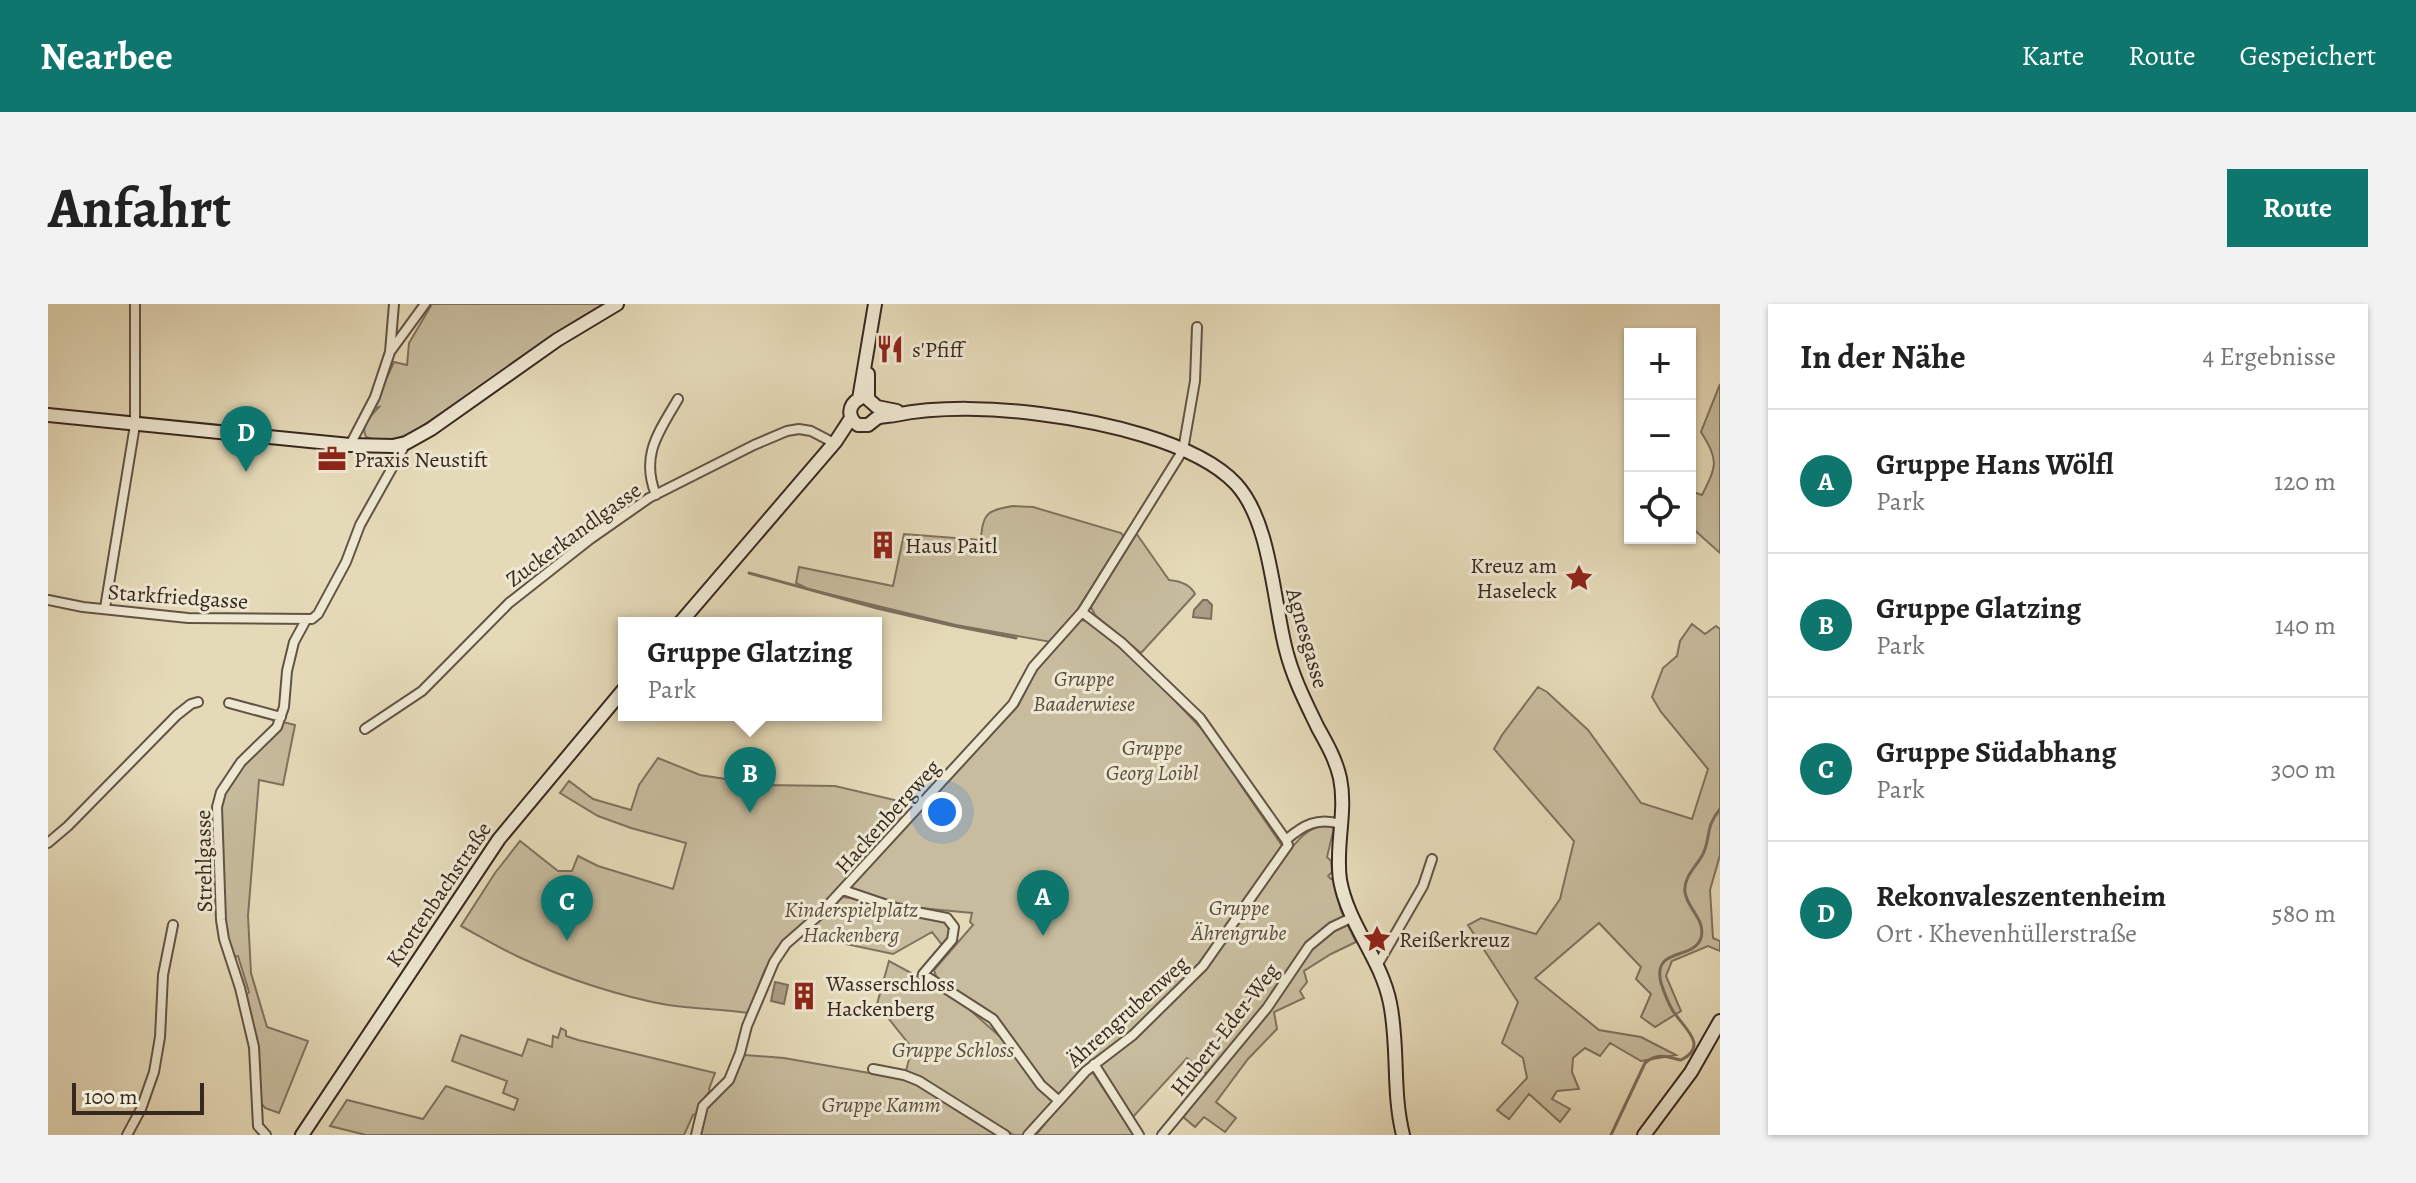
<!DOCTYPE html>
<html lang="de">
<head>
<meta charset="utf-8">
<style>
  :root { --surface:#fff; --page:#f2f2f2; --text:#222; --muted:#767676; --line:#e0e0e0; --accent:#0f766e }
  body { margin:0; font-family:Alegreya,serif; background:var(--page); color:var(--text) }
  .controls { position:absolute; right:24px; top:24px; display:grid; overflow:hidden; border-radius:0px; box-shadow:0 2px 6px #0004 }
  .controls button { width:72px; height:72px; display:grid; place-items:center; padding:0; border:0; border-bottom:2px solid var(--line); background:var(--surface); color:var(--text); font:40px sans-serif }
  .scale { position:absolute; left:24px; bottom:20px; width:132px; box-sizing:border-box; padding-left:8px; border:4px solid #37281f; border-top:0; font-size:22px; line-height:28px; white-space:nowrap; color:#37281f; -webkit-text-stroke:6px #eee7d1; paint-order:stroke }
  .you { position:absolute; left:894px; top:508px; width:28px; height:28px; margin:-20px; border:6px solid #fff; border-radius:50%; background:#1a73e8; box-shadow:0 0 0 12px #1a73e833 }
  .badge { display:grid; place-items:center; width:52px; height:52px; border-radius:50%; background:var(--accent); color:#fff; font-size:26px; font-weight:700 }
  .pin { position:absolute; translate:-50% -66px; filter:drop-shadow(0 2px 4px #0008) }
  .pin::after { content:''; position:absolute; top:42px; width:28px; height:24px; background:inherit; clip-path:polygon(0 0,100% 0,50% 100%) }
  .popup { position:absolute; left:570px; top:313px; width:264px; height:104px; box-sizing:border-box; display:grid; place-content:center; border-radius:0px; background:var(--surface); filter:drop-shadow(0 2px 6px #0005); font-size:26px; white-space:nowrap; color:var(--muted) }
  .popup b { font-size:30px; color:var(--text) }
  .popup::after { content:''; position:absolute; left:50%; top:100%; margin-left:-16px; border:16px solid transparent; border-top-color:var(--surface) }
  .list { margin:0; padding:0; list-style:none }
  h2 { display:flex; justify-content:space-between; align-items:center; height:104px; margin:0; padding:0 32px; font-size:34px }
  h2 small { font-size:26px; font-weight:400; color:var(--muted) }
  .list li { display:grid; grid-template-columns:52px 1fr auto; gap:24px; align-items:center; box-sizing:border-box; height:144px; padding:0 32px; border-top:2px solid var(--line) }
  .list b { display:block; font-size:30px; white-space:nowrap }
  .list p { margin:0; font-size:26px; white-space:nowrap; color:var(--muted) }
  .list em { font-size:26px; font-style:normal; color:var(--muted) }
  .icon { flex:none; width:44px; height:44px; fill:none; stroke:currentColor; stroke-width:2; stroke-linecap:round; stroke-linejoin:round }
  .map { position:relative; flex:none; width:1672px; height:831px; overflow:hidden; border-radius:0px }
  header { display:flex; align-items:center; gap:48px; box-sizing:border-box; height:112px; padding:0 40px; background:var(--accent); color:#fff }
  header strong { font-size:38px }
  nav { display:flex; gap:44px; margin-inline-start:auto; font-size:28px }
  .intro { display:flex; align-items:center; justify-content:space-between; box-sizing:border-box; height:192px; padding:0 48px }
  h1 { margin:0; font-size:56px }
  .button { padding:20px 36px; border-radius:0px; background:var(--accent); color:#fff; font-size:28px; font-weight:700 }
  main { display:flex; gap:48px; padding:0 48px }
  aside { flex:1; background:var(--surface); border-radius:0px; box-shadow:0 2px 6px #0004 }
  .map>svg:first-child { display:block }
  .green { fill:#c7bc9e; stroke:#7f725e; stroke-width:2 }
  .water { fill:#aa9d84; stroke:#7c6e5c; stroke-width:2 }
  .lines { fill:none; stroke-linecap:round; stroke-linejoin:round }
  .stream { stroke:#7c6e5c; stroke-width:3 }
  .street-casing { stroke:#625445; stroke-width:12 }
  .secondary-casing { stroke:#37281f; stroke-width:16 }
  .street { stroke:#eee7d1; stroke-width:8 }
  .secondary { stroke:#eee7d1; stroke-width:12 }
  .labels { text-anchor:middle; stroke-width:6; stroke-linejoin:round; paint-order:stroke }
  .poi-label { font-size:22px; fill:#37281f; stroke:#eee7d1; text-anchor:start }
  .street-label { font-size:22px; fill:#37281f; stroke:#eee7d1 }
  .park-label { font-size:22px; font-style:italic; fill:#5b4d3f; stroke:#eee7d1 }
</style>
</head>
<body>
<header>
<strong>Nearbee</strong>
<nav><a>Karte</a><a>Route</a><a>Gespeichert</a></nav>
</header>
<div class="intro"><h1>Anfahrt</h1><a class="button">Route</a></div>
<main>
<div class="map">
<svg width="1672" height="831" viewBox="0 0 1672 831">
  <rect width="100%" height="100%" fill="#e5dab8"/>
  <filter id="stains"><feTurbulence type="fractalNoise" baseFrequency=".0025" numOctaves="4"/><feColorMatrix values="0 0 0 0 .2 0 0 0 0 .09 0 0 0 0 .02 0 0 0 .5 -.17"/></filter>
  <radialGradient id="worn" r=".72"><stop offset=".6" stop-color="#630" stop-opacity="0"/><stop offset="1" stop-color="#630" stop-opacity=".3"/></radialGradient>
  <!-- green -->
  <path class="green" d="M384 0H559L484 47 364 129C350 135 332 139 318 133 312 121 323 112 331 103L325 104 346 58 359 61 361 39Z
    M1672 80V249L1642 222V187L1654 191C1669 161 1671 157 1653 128Z
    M965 202 985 203 1073 229 1076 233 1023 316 1003 338 908 321 760 285 748 279 751 263 845 282 856 230 933 236C934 209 940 206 965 202Z
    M1088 229 1121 276C1132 277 1142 280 1147 290L1093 349 1047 311 1042 301Z
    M1032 316 1040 317 1092 360 1171 443 1191 474 1190 477 1235 543 1241 547C1253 532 1265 518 1286 524L1279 553 1283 557 1284 568 1280 572 1283 575 1285 574 1293 607 1308 638 1283 650 1256 667 1259 678 1252 687 1256 694 1226 708 1229 725 1200 755 1168 798 1188 814 1177 828 1156 813 1147 823 1134 812 1161 772 1139 754 1085 813 1051 763 1110 712 1137 685 1029 770 976 831H966L858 767 864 744 829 700 841 657 906 692 965 744 976 758 981 757 957 724 943 709 889 675 886 666 925 621 922 618 924 609 872 604 847 599 805 585 803 581 970 402 989 365Z
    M1644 320 1657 330 1668 322 1672 325V551L1662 586 1665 634 1672 637V647L1660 642 1624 657 1618 672 1633 707 1607 723 1593 713 1603 690 1588 675 1593 663 1551 619 1487 674 1551 726 1593 733 1628 751 1593 757 1562 739 1552 752 1537 744 1525 754 1524 768 1531 785 1509 787 1504 795 1522 805 1512 818 1481 790 1461 815 1449 806 1479 774 1475 754 1454 739 1470 698 1420 621 1433 614 1488 630 1512 595 1526 537 1446 445 1454 431 1490 383 1499 388 1540 426 1593 499 1644 515 1660 465 1613 408 1604 393 1615 364 1629 352 1632 337Z
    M235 418 247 421 235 481 211 476 200 612 203 669 219 723 260 737 231 809 217 804 212 797 210 746 197 693 201 688 190 652 183 653 177 628 171 504C181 468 209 444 235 418Z
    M610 454 652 471 716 481 787 482 868 501 805 567 768 611 729 644 716 668 700 709C674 705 647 705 620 701 574 693 516 674 473 654 453 645 433 633 413 622L447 569 472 537 510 567H524L530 552 550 562 625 585 638 539 583 524 550 512 512 489 521 477 545 495 583 506 591 481Z
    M795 593C819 595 842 607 865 611 874 613 889 613 897 619 905 626 900 635 895 642L884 628 845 650 770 634 750 633Z
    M513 724 518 727V732L530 736 667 769 661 785 662 787 657 793 650 810 645 811 636 831H318L282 822 299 796 375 815 398 782 466 806 470 795 455 789 459 777 404 757 413 731 474 752 480 735 504 743 505 732 510 734Z
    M696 751 736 754 861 776 882 787 952 831H653L657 806Z
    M1043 766 1086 831H988L1022 788Z"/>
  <!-- water -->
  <path class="water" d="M1155 296H1159L1164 301 1163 315 1145 313 1146 306Z
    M727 678 740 681 736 700 723 697Z"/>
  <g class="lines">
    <!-- stream -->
    <path class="stream" d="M701 269 829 304 907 322 968 334
      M1563 831 1597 759C1610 748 1619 753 1633 756 1662 742 1635 723 1625 707 1620 699 1616 688 1613 679 1604 642 1645 657 1653 634 1658 615 1639 605 1637 588 1635 573 1649 562 1655 550 1663 533 1657 523 1672 505"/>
    <defs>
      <path id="street" d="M342 48 377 0
        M302 141 327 93 342 48 346 0
        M608 191C592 151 611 128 630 95
        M0 296 35 303 140 314 264 315 270 310 298 258 312 221 358 139
        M57 304 87 121V0
        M1034 308 1074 339 1152 414 1238 536
        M181 399 233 413
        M317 425 374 387 461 299 541 236 601 194 706 141 739 127 751 125 763 127 786 139
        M0 539 20 522 129 411 143 400 150 398
        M795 586 848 604 899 614 906 623 904 636 875 670 945 715 993 781 1010 796
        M1330 660 1375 582 1384 555
        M1046 760 1091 831
        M825 765 856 771 871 777 957 831
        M79 831 93 805 106 768 112 733 115 671 125 621
        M218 831 210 822 206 743 192 684 176 635 173 616 169 503 173 488 193 458 229 423 236 403 239 367 246 338 258 316
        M648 831 655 802 681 776 692 749 699 722 726 658 738 640 771 611 965 400 985 363 1034 308 1135 146 1147 77 1149 23
        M980 831 1038 767 1085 731 1155 662 1240 541 1238 536C1255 521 1270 513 1292 520
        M1114 831 1219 704 1261 642 1284 623 1303 614"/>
      <path id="secondary" d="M827 0 811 95C800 101 799 114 810 121H820C823 119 826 116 829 114 834 112 842 112 847 111 891 102 948 104 992 110 1049 117 1148 137 1188 180 1223 218 1225 297 1238 346 1245 374 1258 399 1270 424 1279 440 1288 456 1292 474 1299 508 1287 542 1292 576 1300 621 1333 654 1342 699 1351 743 1344 787 1355 831
        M820 70V95L829 103 849 107
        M0 111 302 141 345 142 358 139 383 125 509 36 569 0
        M632 319 788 137 803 114
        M254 831 451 535 576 385
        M1596 831 1643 768 1672 717"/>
    </defs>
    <!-- street casing -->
    <use href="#street" class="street-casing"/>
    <!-- secondary casing -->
    <use href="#secondary" class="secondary-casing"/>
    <!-- street -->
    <use href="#street" class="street"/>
    <!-- secondary -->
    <use href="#secondary" class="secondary"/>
  </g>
  <!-- icons -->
  <defs>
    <symbol id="restaurant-bare" viewBox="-9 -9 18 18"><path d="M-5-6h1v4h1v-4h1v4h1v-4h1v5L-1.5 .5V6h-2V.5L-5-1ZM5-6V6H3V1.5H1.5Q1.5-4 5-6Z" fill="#8f2418" stroke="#eee7d1" stroke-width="2.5" paint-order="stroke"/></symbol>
    <symbol id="office-bare" viewBox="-9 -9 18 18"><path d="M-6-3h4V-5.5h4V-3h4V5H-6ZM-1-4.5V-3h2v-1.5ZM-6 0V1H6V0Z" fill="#8f2418" stroke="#eee7d1" stroke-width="2.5" paint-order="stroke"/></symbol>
    <symbol id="building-bare" viewBox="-9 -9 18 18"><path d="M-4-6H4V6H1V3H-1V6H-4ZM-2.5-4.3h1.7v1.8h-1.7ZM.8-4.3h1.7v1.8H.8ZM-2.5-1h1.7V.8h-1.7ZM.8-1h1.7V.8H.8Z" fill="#8f2418" stroke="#eee7d1" stroke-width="2.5" paint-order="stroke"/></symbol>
    <symbol id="sight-bare" viewBox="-9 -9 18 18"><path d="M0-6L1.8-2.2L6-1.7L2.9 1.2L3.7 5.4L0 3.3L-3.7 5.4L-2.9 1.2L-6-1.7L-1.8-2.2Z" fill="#8f2418" stroke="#eee7d1" stroke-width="2.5" paint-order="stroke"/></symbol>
  </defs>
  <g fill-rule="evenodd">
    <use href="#restaurant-bare" x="822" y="25" width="40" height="40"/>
    <use href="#office-bare" x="264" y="135" width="40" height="40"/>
    <use href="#building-bare" x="815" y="221" width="40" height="40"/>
    <use href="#sight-bare" x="1511" y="254" width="40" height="40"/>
    <use href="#sight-bare" x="1309" y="615" width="40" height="40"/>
    <use href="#building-bare" x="736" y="672" width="40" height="40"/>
  </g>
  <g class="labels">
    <!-- poi labels -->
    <g class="poi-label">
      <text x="864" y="53">s'Pfiff</text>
      <text x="306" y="163">Praxis Neustift</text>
      <text x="857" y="249">Haus Paitl</text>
      <text x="1509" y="269" text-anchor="end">Kreuz am<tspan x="1509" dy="25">Haseleck</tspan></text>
      <text x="1351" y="643">Reißerkreuz</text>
      <text x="778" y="687">Wasserschloss<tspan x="778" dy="25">Hackenberg</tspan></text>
    </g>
    <!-- street labels -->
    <g class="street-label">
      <text transform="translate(525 230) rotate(-36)" y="8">Zuckerkandlgasse</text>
      <text transform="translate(130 292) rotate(4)" y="8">Starkfriedgasse</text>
      <text transform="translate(1260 334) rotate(74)" y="8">Agnesgasse</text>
      <text transform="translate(839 512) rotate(-48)" y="8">Hackenbergweg</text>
      <text transform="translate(155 557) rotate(-91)" y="8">Strehlgasse</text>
      <text transform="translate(390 590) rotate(-56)" y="8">Krottenbachstraße</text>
      <text transform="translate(1079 707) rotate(-42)" y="8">Ährengrubenweg</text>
      <text transform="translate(1176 725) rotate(-52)" y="8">Hubert-Eder-Weg</text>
    </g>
    <!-- park labels -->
    <g class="park-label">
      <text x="1036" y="382">Gruppe<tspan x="1036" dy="25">Baaderwiese</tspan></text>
      <text x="1104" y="451">Gruppe<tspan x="1104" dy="25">Georg Loibl</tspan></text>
      <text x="1191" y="611">Gruppe<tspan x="1191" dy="25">Ährengrube</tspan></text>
      <text x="803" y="613">Kinderspielplatz<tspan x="803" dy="25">Hackenberg</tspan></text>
      <text x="905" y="753">Gruppe Schloss</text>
      <text x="833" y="808">Gruppe Kamm</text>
    </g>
  </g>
  <rect width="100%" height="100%" filter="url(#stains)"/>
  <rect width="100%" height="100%" fill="url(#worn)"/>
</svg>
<div class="controls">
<button>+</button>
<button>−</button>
<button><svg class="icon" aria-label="locate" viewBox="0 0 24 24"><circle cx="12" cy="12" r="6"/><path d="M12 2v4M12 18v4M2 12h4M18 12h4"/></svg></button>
</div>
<div class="scale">100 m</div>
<div class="you"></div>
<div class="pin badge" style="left:995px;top:632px">A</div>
<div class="pin badge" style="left:702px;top:509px">B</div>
<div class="popup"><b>Gruppe Glatzing</b>Park</div>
<div class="pin badge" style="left:519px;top:637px">C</div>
<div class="pin badge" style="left:198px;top:168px">D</div>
</div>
<aside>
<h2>In der Nähe<small>4 Ergebnisse</small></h2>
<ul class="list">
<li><span class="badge">A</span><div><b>Gruppe Hans Wölfl</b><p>Park</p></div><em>120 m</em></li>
<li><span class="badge">B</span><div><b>Gruppe Glatzing</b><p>Park</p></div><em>140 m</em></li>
<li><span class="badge">C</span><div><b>Gruppe Südabhang</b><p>Park</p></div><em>300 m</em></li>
<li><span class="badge">D</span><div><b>Rekonvaleszentenheim</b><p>Ort · Khevenhüllerstraße</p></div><em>580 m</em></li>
</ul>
</aside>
</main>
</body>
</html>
